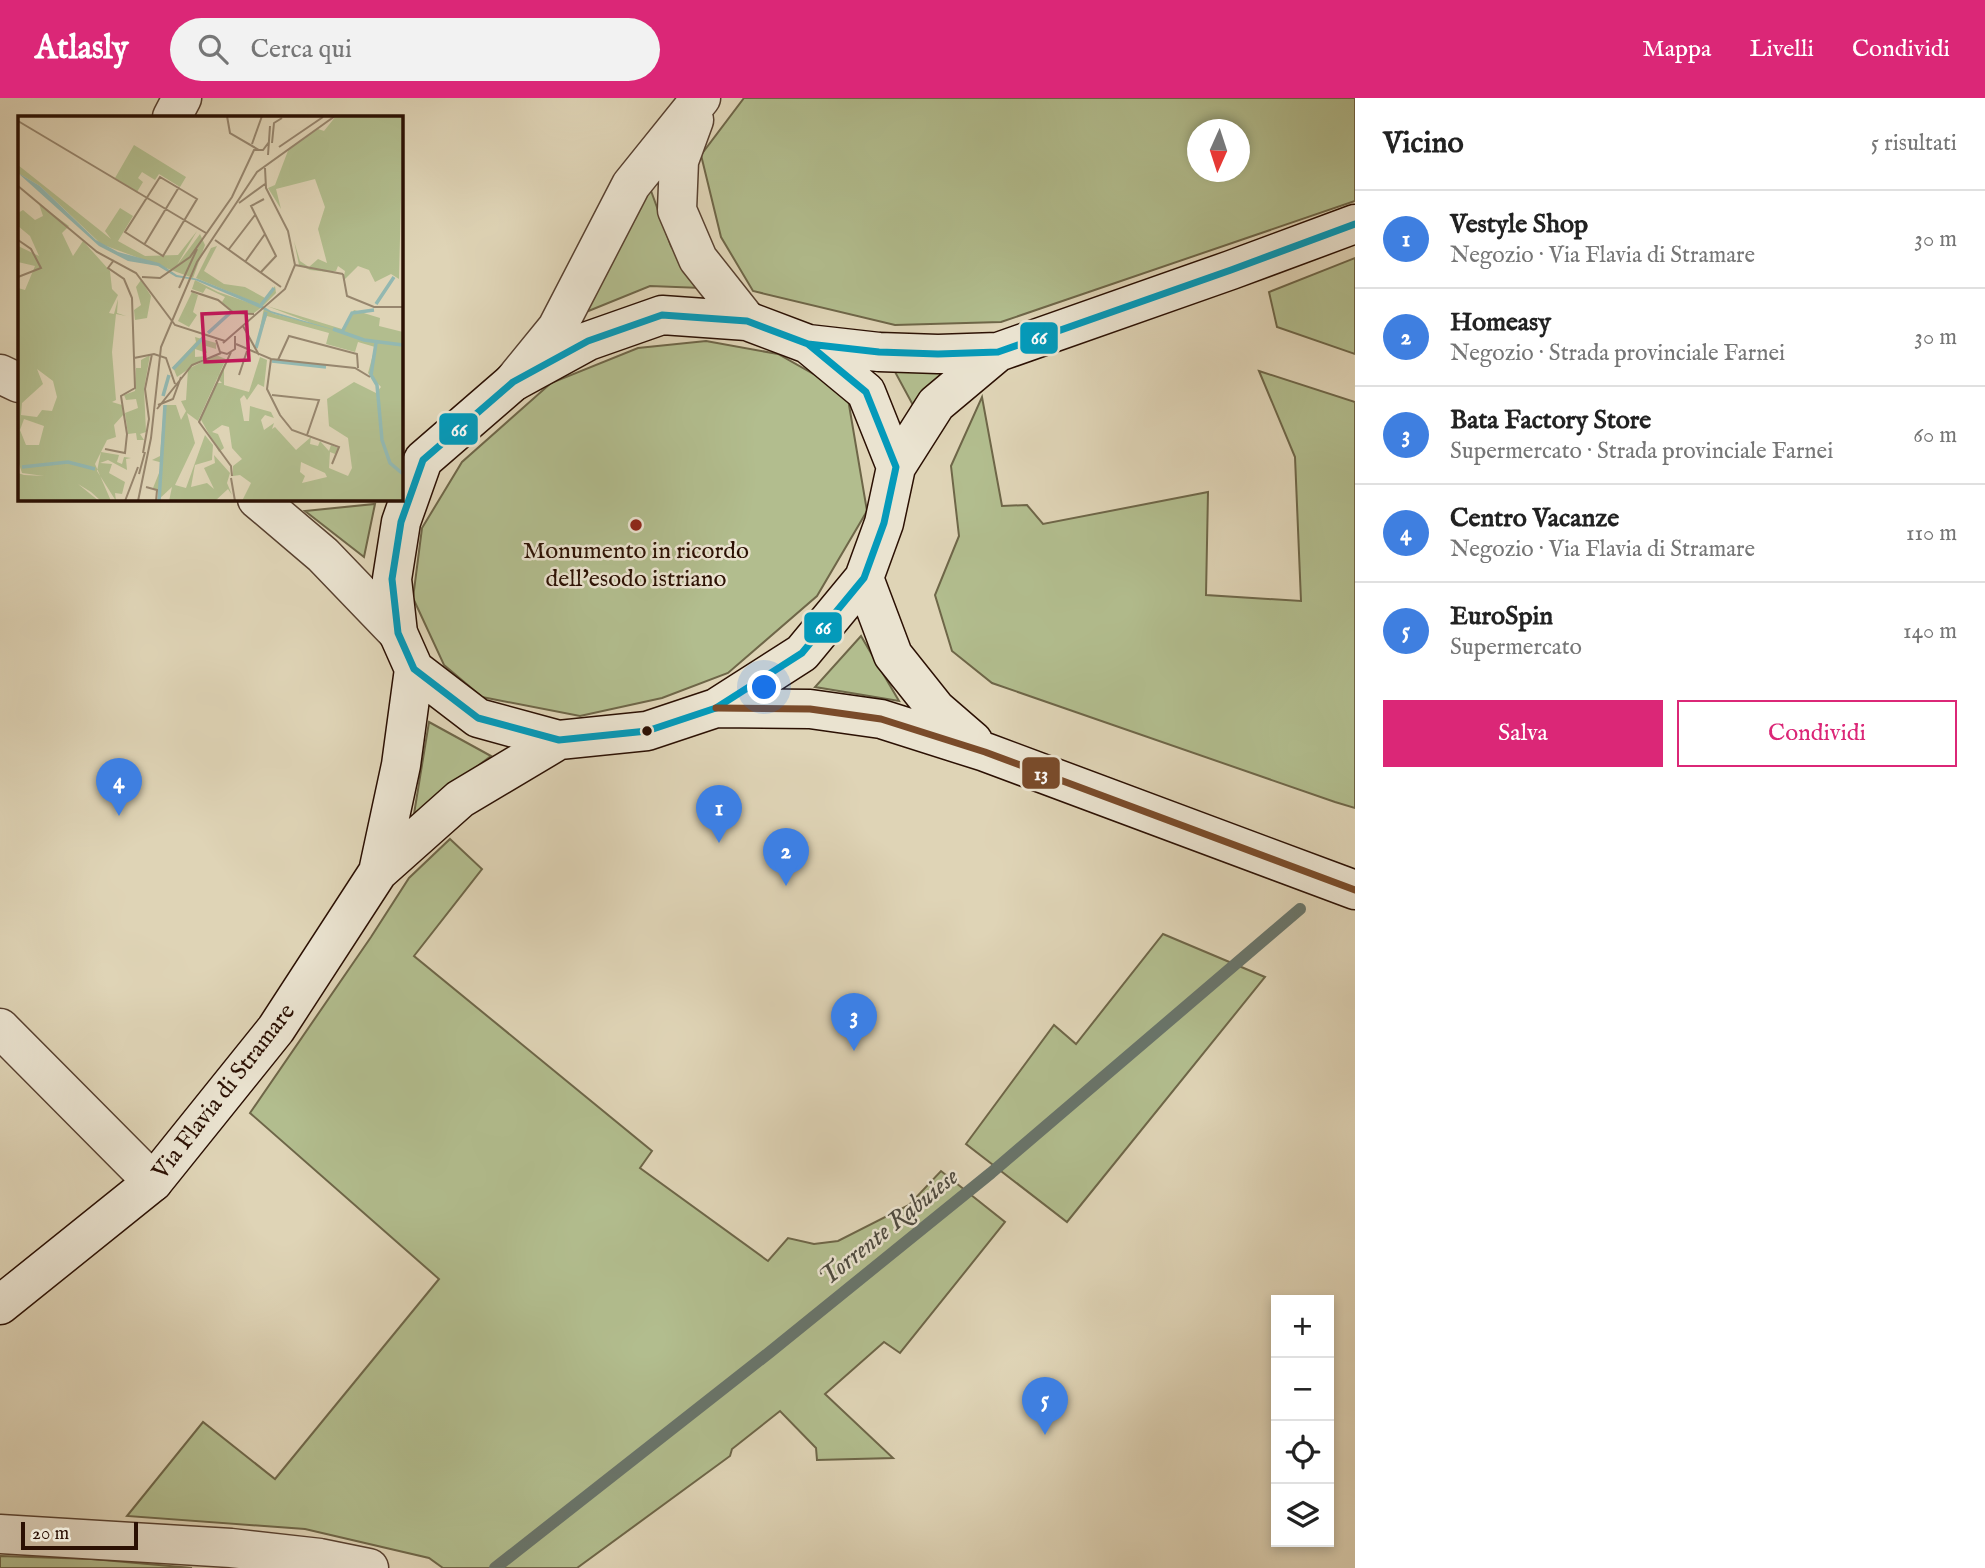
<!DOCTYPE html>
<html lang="it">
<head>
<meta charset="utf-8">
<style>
  :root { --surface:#fff; --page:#f2f2f2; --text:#222; --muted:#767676; --line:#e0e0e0; --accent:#db2777 }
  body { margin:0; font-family:"IM FELL English",serif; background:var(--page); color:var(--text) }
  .controls { position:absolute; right:21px; bottom:21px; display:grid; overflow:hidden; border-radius:0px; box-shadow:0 4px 10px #0003 }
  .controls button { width:63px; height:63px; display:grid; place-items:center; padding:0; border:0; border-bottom:2px solid var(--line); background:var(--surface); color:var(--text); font:35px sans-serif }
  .compass { position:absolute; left:1187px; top:21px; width:63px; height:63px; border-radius:50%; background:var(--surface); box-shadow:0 4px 10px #0003; rotate:183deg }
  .scale { position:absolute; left:21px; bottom:18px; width:117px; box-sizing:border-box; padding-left:7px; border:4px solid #2b1003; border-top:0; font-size:19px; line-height:24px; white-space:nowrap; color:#2b1003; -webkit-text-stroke:5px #eae3d0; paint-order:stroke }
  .you { position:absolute; left:765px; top:590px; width:24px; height:24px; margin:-18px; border:5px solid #fff; border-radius:50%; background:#1a73e8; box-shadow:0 0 0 10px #1a73e833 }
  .badge { display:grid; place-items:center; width:46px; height:46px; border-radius:50%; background:var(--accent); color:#fff; font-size:23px; font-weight:700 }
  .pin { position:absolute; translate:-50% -58px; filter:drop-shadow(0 2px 4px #0008) }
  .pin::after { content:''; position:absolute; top:37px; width:24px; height:21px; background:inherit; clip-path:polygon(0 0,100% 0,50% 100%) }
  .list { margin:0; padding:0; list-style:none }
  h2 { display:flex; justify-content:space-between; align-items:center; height:91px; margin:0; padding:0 28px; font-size:30px }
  h2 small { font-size:23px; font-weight:400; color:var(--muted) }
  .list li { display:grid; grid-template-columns:46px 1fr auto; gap:21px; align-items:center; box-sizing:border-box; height:98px; padding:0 28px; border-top:2px solid var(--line) }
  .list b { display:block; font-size:26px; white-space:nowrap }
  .list p { margin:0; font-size:23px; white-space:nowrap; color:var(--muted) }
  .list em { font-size:23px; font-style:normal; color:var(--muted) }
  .actions { display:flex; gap:14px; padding:21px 28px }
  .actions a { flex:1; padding:16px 0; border:2px solid var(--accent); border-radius:0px; text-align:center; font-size:24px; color:var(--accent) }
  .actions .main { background:var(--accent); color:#fff }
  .icon { flex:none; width:38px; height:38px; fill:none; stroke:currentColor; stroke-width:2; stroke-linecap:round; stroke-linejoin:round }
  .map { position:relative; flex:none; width:1355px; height:1470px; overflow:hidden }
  header { display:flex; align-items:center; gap:42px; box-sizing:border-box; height:98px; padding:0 35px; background:var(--accent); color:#fff }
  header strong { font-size:33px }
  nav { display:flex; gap:38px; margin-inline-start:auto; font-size:24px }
  .search { width:490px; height:63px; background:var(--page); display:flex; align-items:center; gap:18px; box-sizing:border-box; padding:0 24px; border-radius:38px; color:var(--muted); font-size:26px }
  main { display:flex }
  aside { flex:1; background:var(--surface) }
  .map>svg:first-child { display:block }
  .green { fill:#b2bd8e; stroke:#6e6648; stroke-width:2; fill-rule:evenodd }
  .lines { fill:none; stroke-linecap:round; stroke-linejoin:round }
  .stream { stroke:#69756b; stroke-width:12 }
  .street-casing { stroke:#584130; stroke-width:41 }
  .secondary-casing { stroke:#2b1003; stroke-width:41 }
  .street { stroke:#eae3d0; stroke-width:38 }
  .secondary { stroke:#eae3d0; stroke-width:38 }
  .bus-1-casing { stroke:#eae3d0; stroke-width:12 }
  .bus-2-casing { stroke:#eae3d0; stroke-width:12 }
  .bus-1 { stroke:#049aba; stroke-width:7 }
  .bus-2 { stroke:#7a4b2a; stroke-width:7 }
  .poi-dot { fill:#8f2418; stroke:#eae3d0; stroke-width:2.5 }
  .bus-dot { fill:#2b1003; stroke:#eae3d0; stroke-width:2.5 }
  .labels { text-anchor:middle; stroke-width:5; stroke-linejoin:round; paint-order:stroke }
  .poi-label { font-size:24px; fill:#2b1003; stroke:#eae3d0 }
  .street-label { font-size:24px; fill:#2b1003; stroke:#eae3d0 }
  .water-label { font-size:26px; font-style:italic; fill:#4f4b40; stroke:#eae3d0 }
  .inset-river { fill:none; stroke:#93b8b1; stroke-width:3.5 }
  .inset-road { fill:none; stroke:#97866e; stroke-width:2 }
  .view { fill:#c2185b; fill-opacity:0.15; stroke:#c2185b; stroke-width:3.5 }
  .inset-edge { fill:none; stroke:#2b1003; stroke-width:3.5 }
  .line-badge { stroke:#eae3d0; stroke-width:2.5 }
  .badge-label { font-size:19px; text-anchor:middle; font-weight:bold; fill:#fff }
</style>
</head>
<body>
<header>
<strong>Atlasly</strong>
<div class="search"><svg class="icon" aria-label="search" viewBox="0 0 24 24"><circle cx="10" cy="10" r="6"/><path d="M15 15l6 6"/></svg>Cerca qui</div>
<nav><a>Mappa</a><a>Livelli</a><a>Condividi</a></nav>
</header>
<main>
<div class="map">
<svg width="1355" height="1470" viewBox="0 0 1355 1470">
  <rect width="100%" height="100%" fill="#dfd4b6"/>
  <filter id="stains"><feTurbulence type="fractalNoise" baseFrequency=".00286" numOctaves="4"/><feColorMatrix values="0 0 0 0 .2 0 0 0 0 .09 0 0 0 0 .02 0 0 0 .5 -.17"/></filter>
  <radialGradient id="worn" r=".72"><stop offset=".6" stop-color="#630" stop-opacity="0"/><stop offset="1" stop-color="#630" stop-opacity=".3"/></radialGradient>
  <!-- green -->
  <path class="green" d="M744 0H1355V103L1001 224 895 227 753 193 721 139 701 57ZM1198 32H1240V74H1198Z
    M650 90 671 148 701 190 650 188 586 214Z
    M1355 160V256L1277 229 1269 194Z
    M706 243 778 256 847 295 867 413 817 498 728 575 662 600 580 618 482 599 444 567 413 500 422 430 462 364 551 285 638 250Z
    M958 270 914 309 894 272Z
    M1259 273 1355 304V710L1335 704 992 585 952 553 935 497 959 438 951 368 982 299 1002 408 1027 407 1043 426 1208 394 1206 497 1301 503 1295 359Z
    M375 406 364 459 305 413Z
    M861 538 899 603 815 589Z
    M429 624 491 658 414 716Z
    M450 741 482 771 414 858 652 1053 640 1070 768 1163 788 1140 814 1146 838 1143 909 1107 941 1073 1005 1124 900 1255 884 1244 825 1296 893 1360 817 1362 816 1350 780 1313 732 1351 730 1358 577 1470H443L429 1460 305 1431 127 1418 203 1324 275 1381 439 1181 250 1015 371 839 409 780Z
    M1163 836 1265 879 1067 1124 966 1046 1054 927 1076 946Z
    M0 1458 92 1461 192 1470H0Z"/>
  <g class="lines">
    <!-- stream -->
    <path class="stream" d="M495 1470 770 1254 991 1075 1300 811"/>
    <defs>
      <path id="street" d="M172 19 182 0
        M694 22 679 63 677 112 698 161 747 223
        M0 276 19 285
        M513 284 557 230 631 87 701 0
        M257 401 323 457 398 535
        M0 930 153 1084
        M0 1436 231 1450 320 1460 369 1470"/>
      <path id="secondary" d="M808 246 866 294 896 369 884 425 864 480 802 555 716 610 647 633 559 642 478 620 414 571 398 535 392 481 401 424 423 362 513 284 588 243 662 217 747 223 808 246 879 254 938 256 998 254 1231 172 1355 126
        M896 369 936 306 998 254
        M864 480 893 557 936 611 973 643
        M716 610 810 611 881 621 985 654 1355 792
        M378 774 401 667 414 571
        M0 1207 153 1084 276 931 378 774 460 701 559 642"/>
    </defs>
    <!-- street casing -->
    <use href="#street" class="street-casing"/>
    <!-- secondary casing -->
    <use href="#secondary" class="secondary-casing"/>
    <!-- street -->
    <use href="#street" class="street"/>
    <!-- secondary -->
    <use href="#secondary" class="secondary"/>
    <defs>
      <path id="bus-1" d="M808 246 866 294 896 369 884 425 864 480 802 555 716 610 647 633 559 642 478 620 414 571 398 535 392 481 401 424 423 362 513 284 588 243 662 217 747 223 808 246 879 254 938 256 998 254 1231 172 1355 126"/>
      <path id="bus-2" d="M716 610 810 611 881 621 985 654 1355 792"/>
    </defs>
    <!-- bus-1 casing -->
    <use href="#bus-1" class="bus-1-casing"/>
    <!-- bus-2 casing -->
    <use href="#bus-2" class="bus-2-casing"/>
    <!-- bus-1 -->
    <use href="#bus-1" class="bus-1"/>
    <!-- bus-2 -->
    <use href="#bus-2" class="bus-2"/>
  </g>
  <!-- markers -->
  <circle class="poi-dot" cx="636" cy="427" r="7"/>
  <circle class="bus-dot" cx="647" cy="633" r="6"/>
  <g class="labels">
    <!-- poi labels -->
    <g class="poi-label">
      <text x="636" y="460">Monumento in ricordo<tspan x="636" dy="28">dell'esodo istriano</tspan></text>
    </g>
    <!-- street labels -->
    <g class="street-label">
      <text transform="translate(223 993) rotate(-52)" y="8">Via Flavia di Stramare</text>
    </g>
    <!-- water labels -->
    <g class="water-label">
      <text transform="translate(888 1128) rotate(-39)" y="9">Torrente Rabuiese</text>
    </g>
  </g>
  <!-- overview -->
  <g transform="translate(18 18)">
    <rect width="385" height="385" fill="#dfd4b6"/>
    <path d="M318 0H385L381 163 373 158 357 166 351 154 340 150 325 165 327 155 320 150 318 155 310 156 292 154 281 149 276 125 282 145 291 151 300 143 309 147 300 113 307 91 297 63 258 73 263 93 250 72 257 69 271 32 300 13 306 15ZM116 29 168 61 162 71 141 58 137 64 124 56 120 62 125 66 119 76 97 62ZM0 49 93 123 87 115 102 92 115 100 100 125 127 140 160 139 179 115 159 149 182 118 187 129 175 162 83 128 22 70 0 57ZM21 88 51 110 44 117 55 140 65 125 92 155 94 173 100 179 91 197 96 198 100 183 99 197 108 200 98 198 94 236 98 284 94 286 104 289 105 299 96 309 98 321 89 324 77 348 93 385H83L73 376 60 368 81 385H0V357L6 359 26 360 4 357 0 345V172L7 174 17 150 0 146V130L21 140 12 120 0 110V97L5 94 17 104 25 100ZM19 253 35 265 39 281 34 295 24 294 19 301 3 299 4 287 25 268ZM6 303 26 310 21 329H8L2 314ZM199 130 186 155 206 168 227 171 247 182 257 170 258 177 245 190 178 162 193 132ZM123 164 133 180 129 202 117 204 116 194 123 189 118 171ZM177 164 200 176 244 191 236 197 216 196 204 186 207 181 188 172 185 177 174 173ZM174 176 180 179 175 196 179 199 171 211 160 205ZM249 190 324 213 336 194 362 202 361 210 385 216V385H224L233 367 222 359 215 360V350L224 343 214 332 211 311 204 309 194 316 200 318 206 332 201 336 182 302 198 267H204L199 262 206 250V269L231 276 242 241 249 244 246 271 240 268 229 284 226 279 222 283 226 305H231L232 290 253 296 256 302 247 299 243 304 246 314 256 307 254 313 257 311 278 334 293 321 292 328 300 330 302 325 311 335 313 329 320 332 317 338 312 336 311 352 330 360 334 352 330 322 311 310 309 283 336 266 358 277 363 271 350 257 357 231 340 226 337 236 308 228 311 217 249 200 238 232 246 192 256 198 293 207ZM283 346 307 357 309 361 284 367 287 360 282 356ZM177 221 198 227V233L188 230 189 237 177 233V241L189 240 159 261 155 251 178 226ZM132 239 126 273 128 316 122 318 126 324H119L118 317 110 318 107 297 120 292 118 283 108 284 106 279 117 275 118 252H123V244ZM198 239 208 243 180 305 169 297 177 327 157 369 168 372 187 319 195 329 194 344 177 349 173 371 189 367 196 373 186 352 197 347 196 339 212 357 209 367 214 379 210 373 197 385H151L154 371 139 385 143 378 135 372 145 347 134 344 142 340 146 289H158L163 304 168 295 163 285 168 284 170 253ZM83 336 101 339 99 346 104 348 106 341 113 342 108 343 109 354 90 344 82 347 94 348 91 357 107 366 104 378 97 377 98 385 79 355Z" fill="#b2bd8e" fill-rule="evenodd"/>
    <path d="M0 57 22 70 78 124 100 136 141 147 159 159 180 163 240 187 253 195 324 216 256 198 177 164 158 161 140 150 110 145 81 130Z" fill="#93b8b1"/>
    <path class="inset-river" d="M358 188 376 161M243 189 256 172M315 213 346 224 385 229M324 216 334 197 356 194M190 217 212 197M358 227 353 259 359 269 364 324 372 347 385 358M238 232 248 196M254 245 308 251M155 253 185 222M145 280 151 259M4 351 50 346 77 353M141 385 147 289"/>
    <path class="inset-road" d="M209 0 212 17 241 34M0 5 188 117M254 27 256 7 264 2M234 28 244 0M261 31 305 1M250 39 252 10M142 61 179 83 145 140 107 116ZM0 70 79 136 118 157 157 209 207 225M221 87 247 68M0 124 13 133 23 152 0 161M197 124 263 171M126 129 161 71M211 133 237 99M227 146 247 118M277 149 325 158M243 156 258 140 233 90 246 83M325 158 329 180 356 191H385M124 161 142 162 172 141 214 81 236 34H245L251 26M161 172 179 133M173 175 200 184 216 197 236 198M225 210 241 239M198 224 202 236 209 238 217 233V220M205 227 267 173 277 149 270 115 248 72 247 52M218 228 253 243 337 252 352 261M213 236 181 306 213 350 214 360M116 242 136 238 148 242 157 268M253 243 249 273 262 299 274 314 321 331 314 348M260 244 271 220 339 238 340 252M221 259 229 235M254 279 301 284 289 319M140 289 155 283 163 261M139 293 174 249 203 237M87 333 107 337 109 318 103 280 117 272 114 182 106 163 90 152 96 144M125 337 131 303 127 273 134 238M121 358 127 336M213 362 217 385M128 371 139 374 138 385M107 385 120 351M120 385 133 322 143 231 179 146 239 56 317 0"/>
    <path class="view" d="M228 196 231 244 187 246 184 198Z"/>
    <rect width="385" height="385" class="inset-edge"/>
  </g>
  <g class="line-badge">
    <rect x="1019" y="223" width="40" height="34" rx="7" fill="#049aba"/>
    <rect x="438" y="314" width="41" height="34" rx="7" fill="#049aba"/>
    <rect x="803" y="513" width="40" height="33" rx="7" fill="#049aba"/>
    <rect x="1021" y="658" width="40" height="34" rx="7" fill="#7a4b2a"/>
  </g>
  <g class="badge-label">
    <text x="1039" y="246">66</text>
    <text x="459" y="338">66</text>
    <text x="823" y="536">66</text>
    <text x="1041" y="682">13</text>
  </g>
  <rect width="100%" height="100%" filter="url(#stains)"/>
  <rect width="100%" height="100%" fill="url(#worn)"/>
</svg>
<div class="controls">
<button>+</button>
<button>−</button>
<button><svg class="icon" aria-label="locate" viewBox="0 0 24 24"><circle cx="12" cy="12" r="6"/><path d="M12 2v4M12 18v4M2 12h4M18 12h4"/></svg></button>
<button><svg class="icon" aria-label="layers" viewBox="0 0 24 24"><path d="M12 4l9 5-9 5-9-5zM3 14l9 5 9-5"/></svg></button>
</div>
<svg class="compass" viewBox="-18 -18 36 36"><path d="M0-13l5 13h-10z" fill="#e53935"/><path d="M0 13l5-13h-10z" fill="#767676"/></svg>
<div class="scale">20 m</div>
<div class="you"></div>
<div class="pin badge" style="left:719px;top:745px;background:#3f7fe0">1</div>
<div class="pin badge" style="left:786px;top:788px;background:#3f7fe0">2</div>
<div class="pin badge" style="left:854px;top:953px;background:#3f7fe0">3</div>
<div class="pin badge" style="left:119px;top:718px;background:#3f7fe0">4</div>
<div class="pin badge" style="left:1045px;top:1337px;background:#3f7fe0">5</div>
</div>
<aside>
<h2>Vicino<small>5 risultati</small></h2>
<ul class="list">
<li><span class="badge" style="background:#3f7fe0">1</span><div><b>Vestyle Shop</b><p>Negozio · Via Flavia di Stramare</p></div><em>30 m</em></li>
<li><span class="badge" style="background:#3f7fe0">2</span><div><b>Homeasy</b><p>Negozio · Strada provinciale Farnei</p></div><em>30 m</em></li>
<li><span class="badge" style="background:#3f7fe0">3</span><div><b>Bata Factory Store</b><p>Supermercato · Strada provinciale Farnei</p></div><em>60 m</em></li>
<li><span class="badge" style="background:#3f7fe0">4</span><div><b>Centro Vacanze</b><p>Negozio · Via Flavia di Stramare</p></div><em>110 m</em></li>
<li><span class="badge" style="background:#3f7fe0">5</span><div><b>EuroSpin</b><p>Supermercato</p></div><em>140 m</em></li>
</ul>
<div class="actions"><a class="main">Salva</a><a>Condividi</a></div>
</aside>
</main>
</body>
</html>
